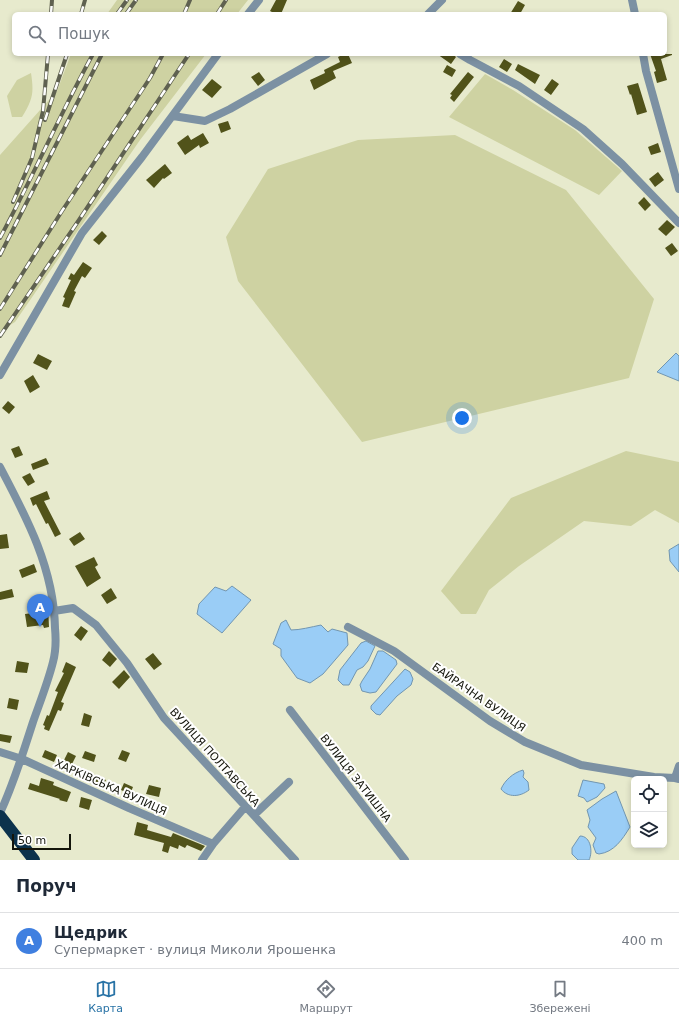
<!DOCTYPE html>
<html lang="uk">
<head>
<meta charset="utf-8">
<style>
  :root { --surface:#fff; --page:#f6f6f7; --text:#1f2937; --muted:#747a83; --line:#e0e1e3; --accent:#2973a6 }
  body { margin:0; font-family:"DejaVu Sans",sans-serif; background:var(--page); color:var(--text) }
  .controls { position:absolute; right:12px; bottom:12px; display:grid; overflow:hidden; border-radius:6px; box-shadow:0 2px 6px #0003 }
  .controls button { width:36px; height:36px; display:grid; place-items:center; padding:0; border:0; border-bottom:1px solid var(--line); background:var(--surface); color:var(--text); font:20px sans-serif }
  .scale { position:absolute; left:12px; bottom:10px; width:59px; box-sizing:border-box; padding-left:4px; border:2px solid #14150b; border-top:0; font-size:11px; line-height:14px; white-space:nowrap; color:#14150b; -webkit-text-stroke:3px #fff; paint-order:stroke }
  .you { position:absolute; left:462px; top:418px; width:14px; height:14px; margin:-10px; border:3px solid #fff; border-radius:50%; background:#1a73e8; box-shadow:0 0 0 6px #1a73e833 }
  .badge { display:grid; place-items:center; width:26px; height:26px; border-radius:50%; background:var(--accent); color:#fff; font-size:13px; font-weight:700 }
  .pin { position:absolute; translate:-50% -33px; filter:drop-shadow(0 1px 2px #0008) }
  .pin::after { content:''; position:absolute; top:21px; width:14px; height:12px; background:inherit; clip-path:polygon(0 0,100% 0,50% 100%) }
  .list { margin:0; padding:0; list-style:none }
  h2 { display:flex; justify-content:space-between; align-items:center; height:52px; margin:0; padding:0 16px; font-size:17px }
  h2 small { font-size:13px; font-weight:400; color:var(--muted) }
  .list li { display:grid; grid-template-columns:26px 1fr auto; gap:12px; align-items:center; box-sizing:border-box; height:56px; padding:0 16px; border-top:1px solid var(--line) }
  .list b { display:block; font-size:15px; white-space:nowrap }
  .list p { margin:0; font-size:13px; white-space:nowrap; color:var(--muted) }
  .list em { font-size:13px; font-style:normal; color:var(--muted) }
  .icon { flex:none; width:22px; height:22px; fill:none; stroke:currentColor; stroke-width:2; stroke-linecap:round; stroke-linejoin:round }
  .map { position:relative; flex:none; width:679px; height:860px; overflow:hidden }
  .search { position:absolute; background:var(--surface); box-shadow:0 2px 6px #0003; left:12px; right:12px; top:12px; height:44px; display:flex; align-items:center; gap:10px; box-sizing:border-box; padding:0 14px; border-radius:6px; color:var(--muted); font-size:15px }
  .sheet { height:108px; background:var(--surface) }
  nav { display:flex; justify-content:space-around; align-items:center; box-sizing:border-box; height:56px; border-top:1px solid var(--line); background:var(--surface); font-size:11px; color:var(--muted) }
  nav a { display:grid; justify-items:center; gap:2px }
  nav .on { color:var(--accent) }
  .map>svg:first-child { display:block }
  .green { fill:#ced2a2 }
  .water { fill:#9acdf6; stroke:#7296b0 }
  .building { fill:#51531a }
  .lines { fill:none; stroke-linecap:round; stroke-linejoin:round }
  .minor { stroke:#7c91a3; stroke-width:8 }
  .highway { stroke:#0c324c; stroke-width:12 }
  .rail-casing { stroke:#5f6150; stroke-width:4 }
  .rail { stroke:#fff; stroke-width:2.5; stroke-dasharray:8; stroke-linecap:butt }
  .labels { text-anchor:middle; stroke-width:4; stroke-linejoin:round; paint-order:stroke }
  .street-label { font-size:11px; fill:#14150b; stroke:#fff }
</style>
</head>
<body>
<div class="map">
<svg width="679" height="860" viewBox="0 0 679 860">
  <rect width="100%" height="100%" fill="#e7eacd"/>
  <!-- green -->
  <path class="green" d="M117 0H248L237 14H107Z
    M71 54H206L140 140 15 322 0 331V155L57 91Z
    M31 73C34 93 33 99 22 117H12L7 96 17 80Z
    M485 74 513 90 575 130 622 171 599 195 449 117Z
    M455 135 566 190 654 299 629 378 362 442 238 281 226 237 268 169 358 140Z
    M626 451 679 462V523L655 510 631 526 584 521 519 566 489 590 476 614H461L441 591 511 498Z"/>
  <!-- water -->
  <path class="water" d="M676 353 679 356V381L657 372Z
    M679 544V572L670 561 669 550Z
    M232 586 251 600 222 633 197 614 199 604 215 587 226 591Z
    M286 620 291 630C300 630 311 627 321 625L328 632 332 629 347 633 348 645 323 674 310 683 297 678 281 656V649L273 644 281 623Z
    M366 641 375 646 368 661 363 667 357 670 349 685H343L338 680 340 670 361 643Z
    M378 651H383L396 660 397 664 376 692 370 693 362 691 360 685 362 681 370 669Z
    M405 669 410 672 413 679 411 685 397 696 380 715 376 714 371 709V706Z
    M523 770 524 773 523 777 528 782 529 790C520 797 508 798 501 789 505 780 513 773 523 770Z
    M583 780 604 784 605 788 597 797 587 802 584 798 578 796Z
    M616 791 630 827C622 840 614 852 599 854L596 853 593 845 596 838 588 827 590 820 587 810 602 799Z
    M580 836C591 836 593 852 589 860H578L572 854V848Z"/>
  <!-- building -->
  <path class="building" d="M276 0H287L281 14H276L270 11Z
    M518 1 525 5 520 14H510Z
    M344 54H348L352 63 333 71 336 78 314 90 310 80 325 73 324 70 340 62 338 57Z
    M437 54H453L456 57 451 64Z
    M650 54H672V55L661 59 667 80 657 83 654 72 656 71Z
    M504 59 512 64 507 72 499 67Z
    M518 64 540 75 535 84 515 70Z
    M447 65 456 70 452 77 443 72Z
    M259 72 265 80 258 86 251 77Z
    M468 72 474 77 454 102 450 98 452 95 450 94Z
    M212 79 222 87 212 98 202 90Z
    M552 79 559 84 551 95 544 90Z
    M638 83 647 112 637 115 631 94 630 95 627 86Z
    M228 121 231 129 221 133 218 124Z
    M203 133 209 143 200 148 199 145 185 155 177 143 188 135 191 140Z
    M658 143 661 152 651 155 648 147Z
    M165 164 172 173 164 179 163 178 154 188 146 180Z
    M658 172 664 180 655 187 649 179Z
    M644 197 651 205 645 211 638 203Z
    M667 220 675 227 666 236 658 229Z
    M102 231 107 236 99 245 93 240Z
    M672 243 678 251 671 256 665 248Z
    M83 262 92 268 85 278 82 276 74 291 76 292 69 308 62 306 65 298 63 297 71 280 68 279 71 273 74 275Z
    M38 354 52 361 47 370 33 363Z
    M33 375 40 387 30 393 24 381Z
    M8 401 15 407 9 414 2 408Z
    M19 446 23 455 15 458 11 449Z
    M46 458 49 464 33 470 31 464Z
    M30 473 35 482 28 486 22 477Z
    M47 491 50 499 44 501 61 534 55 537 48 523 46 524 36 504 33 506 30 498Z
    M80 532 85 539 74 546 69 539Z
    M7 534 9 548 0 549V535Z
    M94 557 98 565 95 567 101 578 87 587 75 566Z
    M34 564 37 572 22 578 19 570Z
    M111 588 117 598 107 604 101 595Z
    M12 589 14 597 0 600V592Z
    M48 606 49 627 44 628 43 625 27 627 25 614 41 612V607Z
    M81 626 88 631 81 641 74 635Z
    M109 651 117 659 110 667 102 660Z
    M153 653 162 664 154 670 145 659Z
    M17 661 29 663 27 673 15 672Z
    M66 662 76 667 61 702 64 703 61 711 58 710 49 731 44 729 45 726 43 725 47 715 49 716 58 692 55 691 64 673 62 672Z
    M124 670 130 677 119 689 112 682Z
    M9 698 19 700 17 710 7 708Z
    M84 713 92 716 89 727 81 725Z
    M0 734 12 736 10 743 0 741Z
    M45 750 57 755 54 762 42 757Z
    M122 750 130 753 126 762 118 759Z
    M85 751 96 755 94 762 82 758Z
    M68 752 76 756 71 766 63 762Z
    M97 776 106 780 102 788 94 784Z
    M41 778 54 782 53 785 71 792 67 802 59 800 60 799 28 789 30 783 39 786Z
    M124 783 133 787 130 794 121 790Z
    M149 785 161 788 159 797 146 794Z
    M81 797 92 800 89 810 79 807Z
    M137 822 148 825 147 830 171 837 173 833 205 846 201 851 187 845 185 848 179 845 178 849 170 846 168 853 162 851 164 843 134 835Z"/>
  <g class="lines">
    <!-- minor -->
    <path class="minor" d="M632 0 635 14
      M248 14 259 0
      M428 14 442 0
      M460 54 470 60 519 86 583 129 622 164 679 223
      M643 54 646 71 679 189
      M173 116 205 121 230 109 327 54
      M0 375 82 233 142 157 218 54
      M0 467C27 518 54 569 55 628 56 639 56 651 53 662 48 682 40 702 33 722 23 753 14 783 0 813
      M54 611 73 608 96 625 127 663 164 718 295 860
      M348 627 394 651 490 721 525 742 581 765 654 777 675 778
      M290 710 405 860
      M0 752 22 759 129 808 213 844 245 807
      M679 766 675 778 679 779
      M254 815 289 782
      M202 860 213 844"/>
    <!-- highway -->
    <path class="highway" d="M0 816 34 860"/>
    <defs>
      <path id="rail" d="M51 14 52 0
        M81 14 85 0
        M117 14 127 0
        M126 14 136 0
        M184 14 190 0
        M217 14 226 0
        M45 120 67 54
        M13 202 32 158 43 111 48 54
        M0 238C33 177 60 114 93 54
        M0 255 102 54
        M0 309 62 211 150 78 163 54
        M0 336 79 220 189 54"/>
    </defs>
    <!-- rail casing -->
    <use href="#rail" class="rail-casing"/>
    <!-- rail -->
    <use href="#rail" class="rail"/>
  </g>
  <g class="labels">
    <!-- street labels -->
    <g class="street-label">
      <text transform="translate(479 697) rotate(35)" y="4">БАЙРАЧНА ВУЛИЦЯ</text>
      <text transform="translate(215 757) rotate(48)" y="4">ВУЛИЦЯ ПОЛТАВСЬКА</text>
      <text transform="translate(356 778) rotate(52)" y="4">ВУЛИЦЯ ЗАТИШНА</text>
      <text transform="translate(111 787) rotate(24)" y="4">ХАРКІВСЬКА ВУЛИЦЯ</text>
    </g>
  </g>
</svg>
<div class="controls">
<button><svg class="icon" aria-label="locate" viewBox="0 0 24 24"><circle cx="12" cy="12" r="6"/><path d="M12 2v4M12 18v4M2 12h4M18 12h4"/></svg></button>
<button><svg class="icon" aria-label="layers" viewBox="0 0 24 24"><path d="M12 4l9 5-9 5-9-5zM3 14l9 5 9-5"/></svg></button>
</div>
<div class="scale">50 m</div>
<div class="you"></div>
<div class="pin badge" style="left:40px;top:627px;background:#3f7fe0">A</div>
<div class="search"><svg class="icon" aria-label="search" viewBox="0 0 24 24"><circle cx="10" cy="10" r="6"/><path d="M15 15l6 6"/></svg>Пошук</div>
</div>
<section class="sheet">
<h2>Поруч<small></small></h2>
<ul class="list">
<li><span class="badge" style="background:#3f7fe0">A</span><div><b>Щедрик</b><p>Супермаркет · вулиця Миколи Ярошенка</p></div><em>400 m</em></li>
</ul>
</section>
<nav>
<a class="on"><svg class="icon" aria-label="map" viewBox="0 0 24 24"><path d="M3 6l6-2 6 2 6-2v14l-6 2-6-2-6 2zM9 4v14M15 6v14"/></svg>Карта</a>
<a><svg class="icon" aria-label="directions" viewBox="0 0 24 24"><path d="M12 3l9 9-9 9-9-9zM9 14v-3h6M13 9l2 2-2 2"/></svg>Маршрут</a>
<a><svg class="icon" aria-label="saved" viewBox="0 0 24 24"><path d="M7 4h10v16l-5-4-5 4z"/></svg>Збережені</a>
</nav>
</body>
</html>
